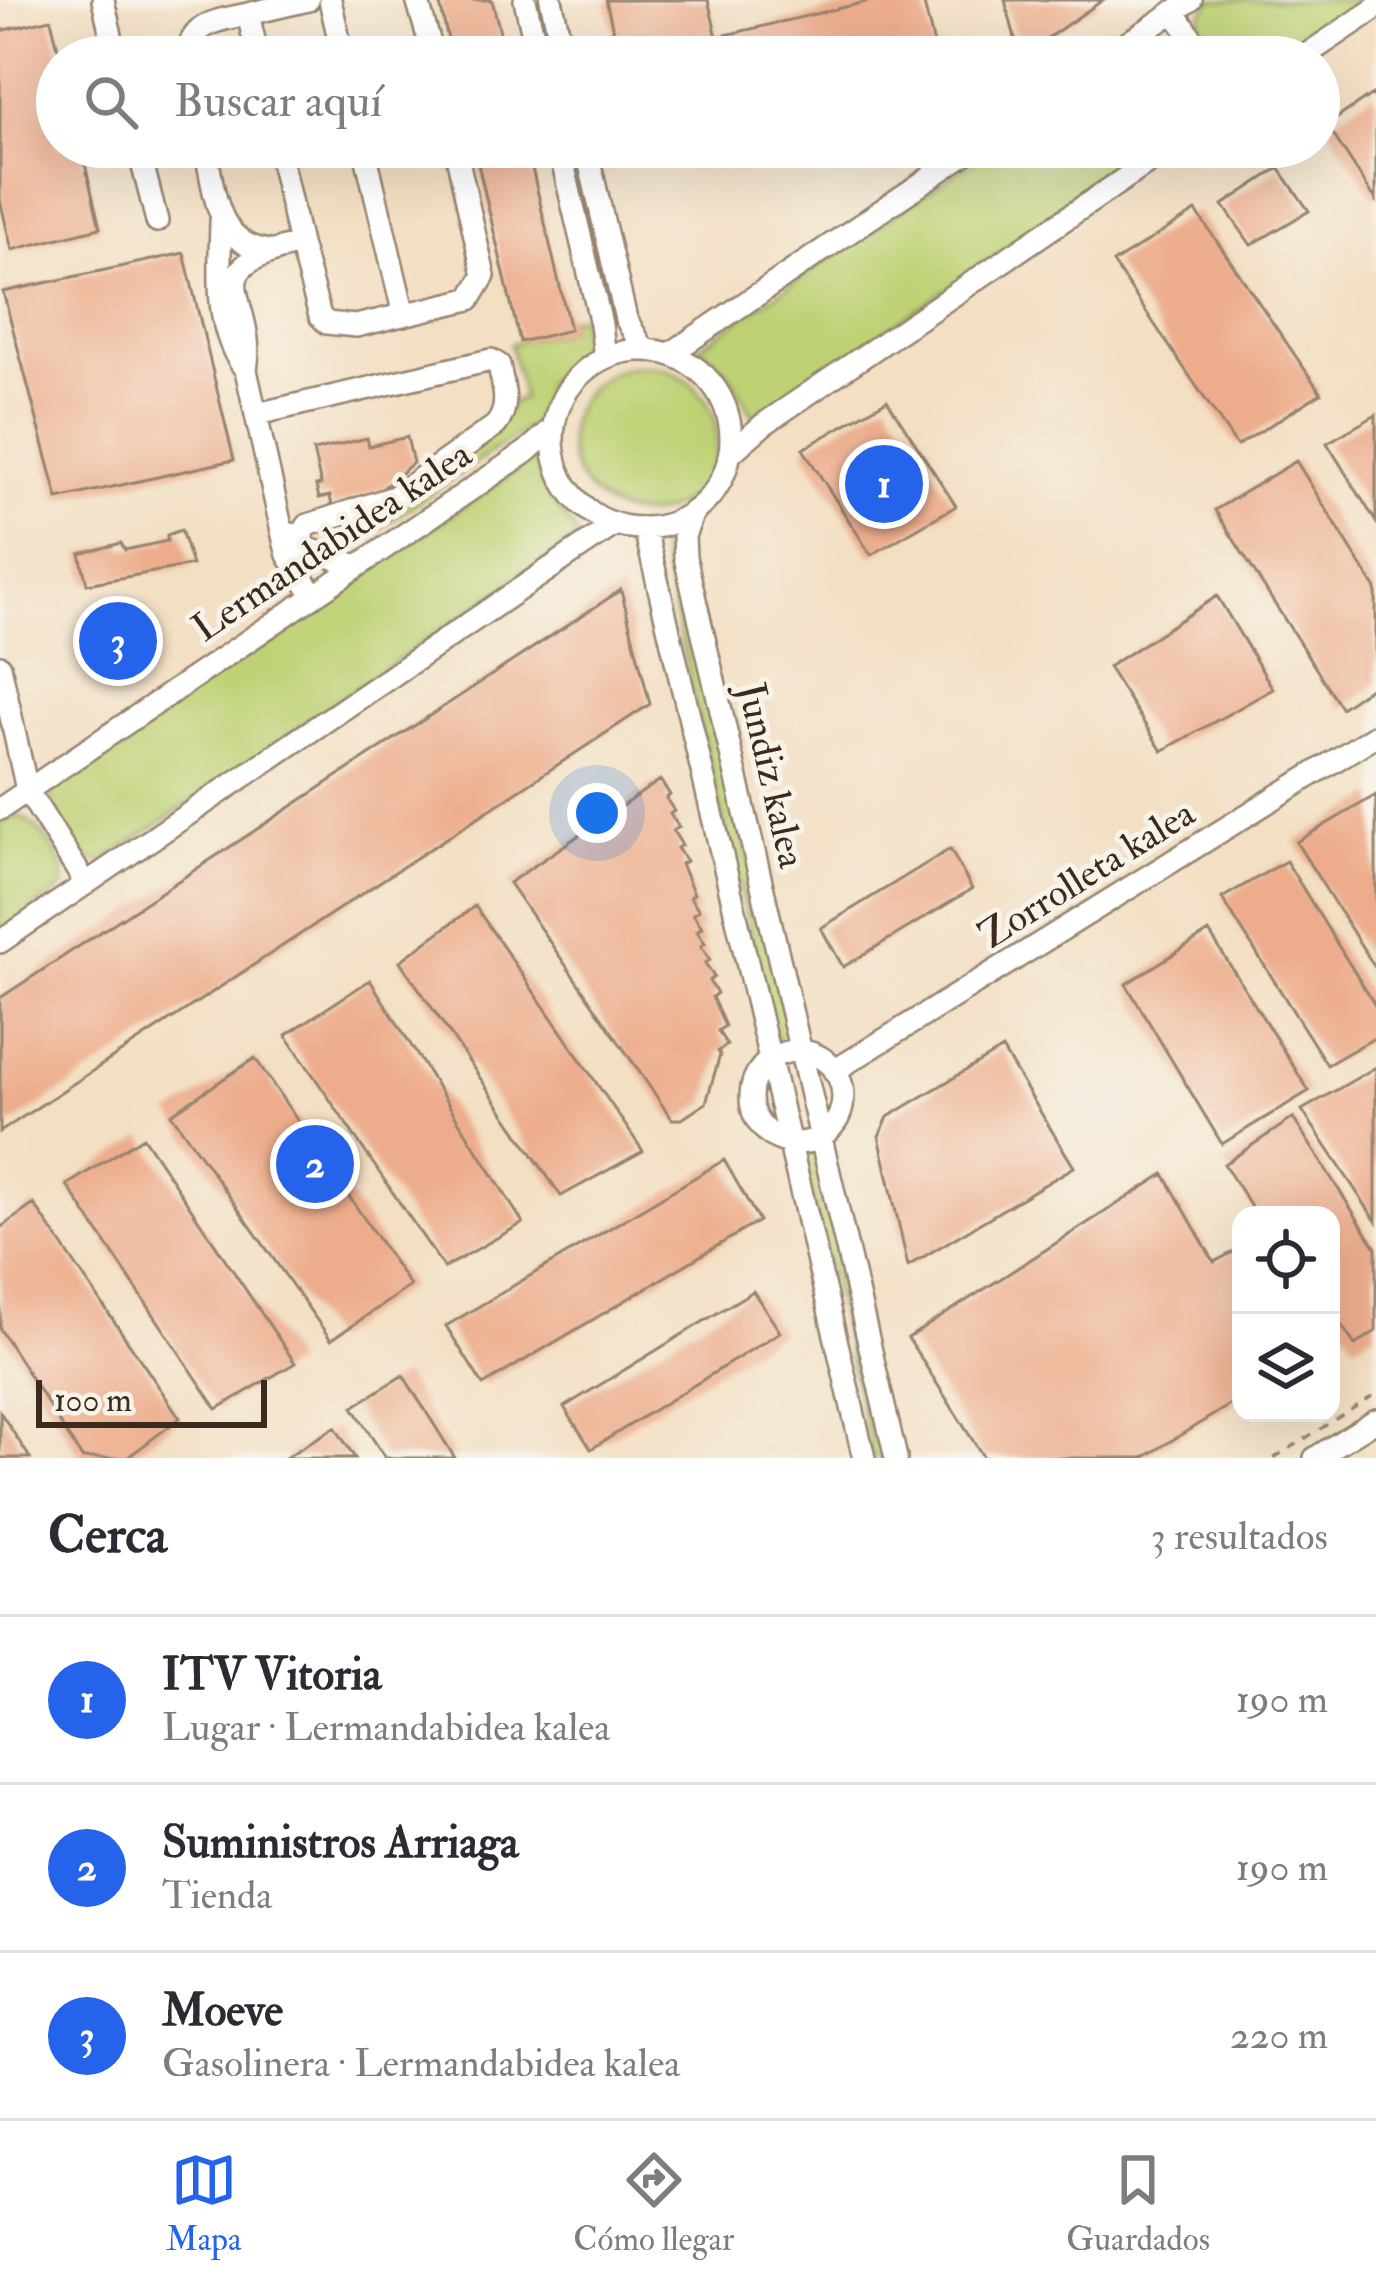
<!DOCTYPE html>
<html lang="es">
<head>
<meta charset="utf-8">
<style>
  :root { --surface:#fff; --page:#f7f7f7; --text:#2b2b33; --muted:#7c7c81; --line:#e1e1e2; --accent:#2563eb }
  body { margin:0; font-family:"IM FELL Double Pica",serif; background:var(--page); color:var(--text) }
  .controls { position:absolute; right:36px; bottom:36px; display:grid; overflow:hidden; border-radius:24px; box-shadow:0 12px 48px #0002 }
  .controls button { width:108px; height:108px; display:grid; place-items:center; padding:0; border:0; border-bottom:3px solid var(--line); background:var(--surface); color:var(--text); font:60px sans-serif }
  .scale { position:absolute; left:36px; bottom:30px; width:231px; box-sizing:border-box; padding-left:12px; border:6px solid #3b2a1e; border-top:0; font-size:33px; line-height:42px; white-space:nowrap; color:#3b2a1e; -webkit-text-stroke:9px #f7f3e8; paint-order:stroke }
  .you { position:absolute; left:597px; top:813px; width:42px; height:42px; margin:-30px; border:9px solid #fff; border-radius:50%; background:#1a73e8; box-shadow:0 0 0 18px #1a73e833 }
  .badge { display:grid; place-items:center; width:78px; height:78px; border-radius:50%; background:var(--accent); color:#fff; font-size:39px; font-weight:700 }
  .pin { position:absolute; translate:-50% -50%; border:6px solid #fff; box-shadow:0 3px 12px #0006 }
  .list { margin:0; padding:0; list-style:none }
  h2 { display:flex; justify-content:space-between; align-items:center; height:156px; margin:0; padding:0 48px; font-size:51px }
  h2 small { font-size:39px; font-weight:400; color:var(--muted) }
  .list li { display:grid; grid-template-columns:78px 1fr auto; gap:36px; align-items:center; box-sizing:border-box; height:168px; padding:0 48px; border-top:3px solid var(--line) }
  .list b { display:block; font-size:45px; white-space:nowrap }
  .list p { margin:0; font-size:39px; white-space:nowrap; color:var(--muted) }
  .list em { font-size:39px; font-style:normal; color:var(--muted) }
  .icon { flex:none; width:66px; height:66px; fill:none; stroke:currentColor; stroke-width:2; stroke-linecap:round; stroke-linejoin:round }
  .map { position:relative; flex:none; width:1376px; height:1458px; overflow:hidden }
  .search { position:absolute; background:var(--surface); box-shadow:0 12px 48px #0002; left:36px; right:36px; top:36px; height:132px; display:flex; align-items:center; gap:30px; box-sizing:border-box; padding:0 42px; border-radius:66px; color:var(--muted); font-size:45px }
  .sheet { height:660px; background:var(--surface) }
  nav { display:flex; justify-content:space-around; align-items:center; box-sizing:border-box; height:168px; border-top:3px solid var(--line); background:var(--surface); font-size:33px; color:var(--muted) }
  nav a { display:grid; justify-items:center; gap:6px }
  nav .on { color:var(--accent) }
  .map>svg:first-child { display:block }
  .green { fill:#bed275; stroke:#7c7e4a; stroke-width:3 }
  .building { fill:#edad8d }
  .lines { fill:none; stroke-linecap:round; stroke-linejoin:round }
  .minor-casing { stroke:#978470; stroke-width:26 }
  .path { stroke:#978470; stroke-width:3; stroke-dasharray:9 9; stroke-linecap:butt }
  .minor { stroke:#fff; stroke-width:21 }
  .labels { text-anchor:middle; stroke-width:10; stroke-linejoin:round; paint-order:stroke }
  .street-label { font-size:39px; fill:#3b2a1e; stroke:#f7f3e8 }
</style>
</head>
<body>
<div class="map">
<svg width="1376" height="1458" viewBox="0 0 1376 1458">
  <rect width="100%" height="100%" fill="#f7f3e8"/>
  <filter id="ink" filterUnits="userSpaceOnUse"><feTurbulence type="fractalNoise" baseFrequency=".00833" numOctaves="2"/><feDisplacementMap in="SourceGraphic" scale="24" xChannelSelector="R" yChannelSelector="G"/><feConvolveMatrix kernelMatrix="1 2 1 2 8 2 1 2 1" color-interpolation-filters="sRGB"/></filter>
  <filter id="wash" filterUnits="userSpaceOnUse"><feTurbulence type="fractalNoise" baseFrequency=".004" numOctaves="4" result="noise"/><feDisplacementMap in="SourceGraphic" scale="48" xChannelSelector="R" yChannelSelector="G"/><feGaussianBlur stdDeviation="2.7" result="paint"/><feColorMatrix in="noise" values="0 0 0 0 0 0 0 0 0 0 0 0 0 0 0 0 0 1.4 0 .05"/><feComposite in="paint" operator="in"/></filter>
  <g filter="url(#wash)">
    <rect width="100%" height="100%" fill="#f3dfc3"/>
    <!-- green -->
    <path class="green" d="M1211 0H1375L1292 57H1220L1202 29 1200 16Z
      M994 147H1159L761 414 751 413 729 373 699 347Z
      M580 316 582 344 547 384 536 422 355 545 345 544 337 524 390 508 513 402 523 398 510 344 569 330 568 319Z
      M569 440a74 74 0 1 1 148 0a74 74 0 1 1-148 0Z
      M535 458 544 489 577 534 576 538 103 862C74 861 38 809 56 783Z
      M675 544 793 1044 777 1048 659 548Z
      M14 815C39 820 68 862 64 887L0 933V821Z
      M817 1150 889 1458H873L802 1153Z"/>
    <g id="blocks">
      <!-- building -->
      <path class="building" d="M439 0H492L506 57H452Z
        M606 0H708L717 37 875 0H923L937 57H619Z
        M1005 0H1103L1020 57Z
        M51 19 60 57 57 147H81L100 228 12 250 0 200V31Z
        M1372 94 1376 100V200L1327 125Z
        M474 147H527L570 330 520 342Z
        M640 147H694L695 149 643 161Z
        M1279 168 1309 211 1251 245 1223 205Z
        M1196 211 1321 393 1237 446 1113 263Z
        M184 253 234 460 58 499 3 292Z
        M887 400 956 506 871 555 803 449Z
        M1376 415V522L1327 443Z
        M407 437 413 463 382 489 332 506 330 496 319 498 316 486 321 485 313 451 367 438 369 446Z
        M1296 461 1376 589V684L1341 708 1215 510Z
        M181 530 192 565 87 584 80 554 121 543 125 550 167 541V535Z
        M621 590 650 704 0 1132V998Z
        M1217 596 1273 689 1162 751 1108 667Z
        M122 613 146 649 115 670 90 634Z
        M660 780 670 795 666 798 674 811 670 814 679 827 673 831 682 845 677 848 686 861 681 864 694 894 690 897 699 910 693 914 702 927 697 931 705 943 701 946 710 960 705 963 714 977 709 981 717 993 712 997 725 1026 718 1031 727 1045 718 1051 720 1055 706 1103 682 1119H672L509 883Z
        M1376 795V969L1296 842Z
        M950 849 972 889 843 967 821 928Z
        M1286 861 1376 1007V1037L1327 1065 1222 898Z
        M475 906 643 1151 561 1196 400 961Z
        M1209 932 1309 1091 1222 1144 1126 984Z
        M370 980 523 1223 444 1268 286 1035Z
        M1002 1049 1074 1167 908 1266 879 1136 888 1117Z
        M255 1058 410 1286 331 1340 171 1114Z
        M1376 1067V1221L1302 1110Z
        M1293 1118 1376 1248V1331L1355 1345 1331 1310V1215H1256L1224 1164Z
        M143 1137 295 1363 217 1409 67 1185Z
        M724 1160 759 1221 483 1385 446 1326Z
        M1164 1174 1214 1262 1241 1248V1398L1143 1458H984L908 1338Z
        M34 1204 180 1418 127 1458H82L0 1329V1228Z
        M753 1291 780 1332 591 1449 564 1407Z
        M403 1375 455 1458H385L353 1407Z
        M0 1412 30 1458H0Z
        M335 1427 355 1458H285Z"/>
    </g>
  </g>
  <g filter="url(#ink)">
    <use href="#blocks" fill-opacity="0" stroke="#978470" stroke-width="3"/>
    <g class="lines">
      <defs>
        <path id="minor" d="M103 0 116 57
          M330 0 343 57
          M417 0 434 57
          M525 0 538 57
          M551 0 564 57
          M1174 11 1204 57
          M248 14 308 0
          M187 57C191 21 218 21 248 14L258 57
          M1107 57 1191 0
          M1303 57 1376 8
          M138 147 157 221
          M205 147C215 191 215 244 269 251
          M278 147 300 244C188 270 259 297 246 370L284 540 288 555 314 596
          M364 147 404 315
          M559 147 601 324 605 358
          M586 147 626 319 644 350
          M221 221C220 270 213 328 245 369
          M300 244 320 316 327 323 356 326 470 299 484 276 455 147
          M553 439a89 89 0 1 1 178 0a89 89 0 1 1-178 0Z
          M670 354 975 147
          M257 414 491 360 499 365C503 387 511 406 496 425L394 497 308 525 300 537 301 544
          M732 452 764 424 1171 147
          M692 515 684 536 685 557 896 1458
          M645 529 864 1458
          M292 534 306 548 357 566
          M0 666 27 790 86 884
          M0 809 526 452 553 428
          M0 942 614 525
          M751 1097a46 46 0 1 1 92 0a46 46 0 1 1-92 0Z
          M834 1071 1376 735
          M1315 1458 1376 1420"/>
      </defs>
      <!-- minor casing -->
      <use href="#minor" class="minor-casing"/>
      <!-- path -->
      <path class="path" d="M1274 1458 1376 1394"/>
      <!-- minor -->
      <use href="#minor" class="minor"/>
    </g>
  </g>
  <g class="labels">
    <!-- street labels -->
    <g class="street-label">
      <text transform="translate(331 540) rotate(-34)" y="14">Lermandabidea kalea</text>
      <text transform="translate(773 775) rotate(77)" y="14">Jundiz kalea</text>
      <text transform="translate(1086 873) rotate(-32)" y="14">Zorrolleta kalea</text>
    </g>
  </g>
</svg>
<div class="controls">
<button><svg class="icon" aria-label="locate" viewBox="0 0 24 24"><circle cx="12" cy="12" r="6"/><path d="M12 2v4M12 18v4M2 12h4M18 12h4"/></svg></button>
<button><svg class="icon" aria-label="layers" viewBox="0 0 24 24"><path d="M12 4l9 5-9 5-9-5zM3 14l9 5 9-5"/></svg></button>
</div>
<div class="scale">100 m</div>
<div class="you"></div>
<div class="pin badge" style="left:884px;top:484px">1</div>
<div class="pin badge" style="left:315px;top:1164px">2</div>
<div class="pin badge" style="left:118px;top:641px">3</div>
<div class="search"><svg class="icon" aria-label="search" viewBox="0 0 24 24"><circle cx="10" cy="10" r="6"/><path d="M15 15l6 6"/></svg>Buscar aquí</div>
</div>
<section class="sheet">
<h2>Cerca<small>3 resultados</small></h2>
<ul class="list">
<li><span class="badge">1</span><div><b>ITV Vitoria</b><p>Lugar · Lermandabidea kalea</p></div><em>190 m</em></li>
<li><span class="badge">2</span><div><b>Suministros Arriaga</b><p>Tienda</p></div><em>190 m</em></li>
<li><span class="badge">3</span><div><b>Moeve</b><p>Gasolinera · Lermandabidea kalea</p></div><em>220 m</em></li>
</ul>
</section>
<nav>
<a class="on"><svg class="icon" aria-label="map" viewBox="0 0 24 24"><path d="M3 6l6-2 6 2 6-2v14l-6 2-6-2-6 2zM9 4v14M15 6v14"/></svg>Mapa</a>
<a><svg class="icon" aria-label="directions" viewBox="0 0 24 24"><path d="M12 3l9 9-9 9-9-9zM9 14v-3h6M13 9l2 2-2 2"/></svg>Cómo llegar</a>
<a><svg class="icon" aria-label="saved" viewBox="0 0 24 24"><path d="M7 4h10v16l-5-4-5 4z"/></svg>Guardados</a>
</nav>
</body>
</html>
